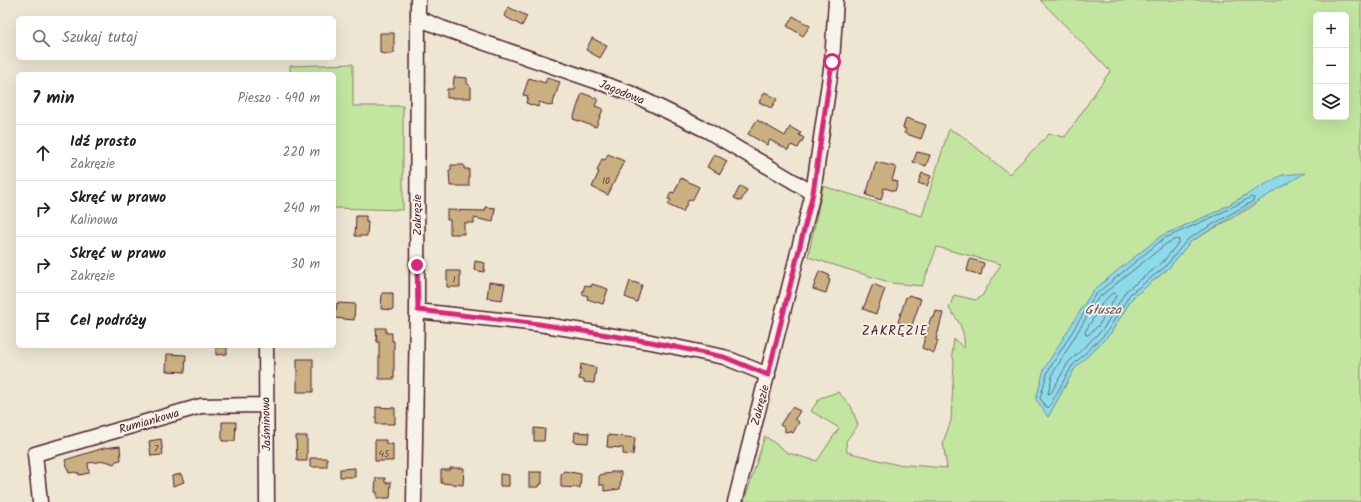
<!DOCTYPE html>
<html lang="pl">
<head>
<meta charset="utf-8">
<style>
  :root { --surface:#fff; --page:#f2f2f2; --text:#222; --muted:#767676; --line:#e0e0e0 }
  body { margin:0; font-family:Kalam,sans-serif; background:var(--page); color:var(--text) }
  .controls { position:absolute; right:12px; top:12px; display:grid; overflow:hidden; border-radius:6px; box-shadow:0 4px 16px #0002 }
  .controls button { width:36px; height:36px; display:grid; place-items:center; padding:0; border:0; border-bottom:1px solid var(--line); background:var(--surface); color:var(--text); font:20px sans-serif }
  .stop { position:absolute; width:12px; height:12px; margin:-9px; border:3px solid #db2777; border-radius:50%; background:#fff }
  .stop.end { background:#db2777; border-color:#fff; box-shadow:0 1px 4px #0008 }
  .list { margin:0; padding:0; list-style:none }
  h2 { display:flex; justify-content:space-between; align-items:center; height:52px; margin:0; padding:0 16px; font-size:17px }
  h2 small { font-size:13px; font-weight:400; color:var(--muted) }
  .list li { display:grid; grid-template-columns:26px 1fr auto; gap:12px; align-items:center; box-sizing:border-box; height:56px; padding:0 16px; border-top:1px solid var(--line) }
  .list b { display:block; font-size:15px; white-space:nowrap }
  .list p { margin:0; font-size:13px; white-space:nowrap; color:var(--muted) }
  .list em { font-size:13px; font-style:normal; color:var(--muted) }
  .icon { flex:none; width:22px; height:22px; fill:none; stroke:currentColor; stroke-width:2; stroke-linecap:round; stroke-linejoin:round }
  .map { position:relative; flex:none; width:1361px; height:502px; overflow:hidden }
  .search { position:absolute; background:var(--surface); box-shadow:0 4px 16px #0002; left:16px; top:16px; width:320px; height:44px; display:flex; align-items:center; gap:10px; box-sizing:border-box; padding:0 14px; border-radius:6px; color:var(--muted); font-size:15px }
  .panel { position:absolute; background:var(--surface); box-shadow:0 4px 16px #0002; left:16px; top:72px; width:320px; height:276px; border-radius:6px }
  .map>svg:first-child { display:block }
  .green { fill:#c2e69f; stroke:#868265; fill-rule:evenodd }
  .water { fill:#8cdbeb; stroke:#72909e }
  .lines { fill:none; stroke-linecap:round; stroke-linejoin:round }
  .shore { stroke:#646a78; stroke-width:1 }
  .building { fill:#cab081; stroke:#4a1f2b }
  .minor-casing { stroke:#4a1f2b; stroke-width:17 }
  .minor { stroke:#f7f3e8; stroke-width:14 }
  .route { stroke:#db2777; stroke-width:5 }
  .labels { text-anchor:middle; stroke-width:3.5; stroke-linejoin:round; paint-order:stroke }
  .number-label { font-size:10px; fill:#6a4340 }
  .street-label { font-size:12px; fill:#4a1f2b; stroke:#f7f3e8 }
  .water-label { font-size:13px; font-style:italic; fill:#5a4e5b; stroke:#f7f3e8 }
  .neighbourhood-label { font-size:13px; letter-spacing:1px; fill:#4a1f2b; stroke:#f7f3e8 }
</style>
</head>
<body>
<div class="map">
<svg width="1361" height="502" viewBox="0 0 1361 502">
  <rect width="100%" height="100%" fill="#eee6d3"/>
  <filter id="ink" filterUnits="userSpaceOnUse"><feTurbulence type="fractalNoise" baseFrequency=".025" numOctaves="2"/><feDisplacementMap in="SourceGraphic" scale="8" xChannelSelector="R" yChannelSelector="G"/><feConvolveMatrix kernelMatrix="1 2 1 2 8 2 1 2 1" color-interpolation-filters="sRGB"/></filter>
  <g filter="url(#ink)">
    <!-- green -->
    <path class="green" d="M1040 0H1361V502H744L765 436 788 453 817 461 839 428 811 411 820 398 838 392 851 406 858 425 846 441 847 452 894 464 947 468 943 442 951 421 954 361 952 354 954 339 964 348C966 333 959 320 949 309L954 295 976 300 982 296 1001 264 937 247 922 286 892 283 808 257 823 186 922 216 949 129 961 135 1009 174 1049 134 1065 137 1110 71ZM1316 15H1346V117H1316ZM1246 195 1255 205 1190 242 1168 269 1133 297 1110 334 1075 368 1048 417 1076 319 1092 292 1161 236 1216 212Z
      M353 64V106H403V210L334 208V74H290V66Z"/>
    <!-- water -->
    <path class="water" d="M1305 173 1190 242 1168 269 1133 297 1110 334 1075 368 1048 417 1036 399 1044 369 1092 292 1107 279 1161 236 1216 212 1282 175Z"/>
    <g class="lines">
      <!-- shore -->
      <path class="shore" d="M1252 197 1254 198 1253 201 1188 239 1165 267 1130 294 1107 332 1072 366 1049 407H1046L1040 398 1048 371 1095 295 1163 239 1217 215Z
        M1176 239 1179 240V242L1162 263 1126 291 1103 329 1068 363 1051 393 1048 394 1053 373 1098 298 1166 244Z
        M1113 293H1115L1116 296 1099 325 1088 335H1086L1085 332 1103 302Z"/>
    </g>
    <!-- building -->
    <path class="building" d="M508 7 527 16 522 26 504 16Z
      M793 16 810 26 803 36 787 26Z
      M380 33H394V53L387 54 380 53Z
      M592 38 607 46 600 58 586 50Z
      M454 77 467 78V83L471 87V98H447V89H453Z
      M529 78 545 83 547 78 560 82 552 106 539 102 538 107 526 103 528 96 523 95Z
      M765 92 777 99 771 108 759 102Z
      M582 93 598 99 595 106 603 109 596 127 573 119Z
      M906 118 926 125 921 139 904 133 906 129 903 128Z
      M757 120 785 136 790 127 801 133 799 135 804 138 798 148 791 145 788 150 770 140 767 145 748 134Z
      M917 152 930 155 926 166 913 162Z
      M608 154 624 161 608 195 592 187 599 172 597 171 602 159 605 160Z
      M714 154 727 161 720 174 707 167Z
      M876 162 896 167 892 180 898 182 895 191 884 188 881 200 866 195Z
      M451 165H464V169H469V186H450L449 170H451Z
      M922 173 931 176 927 186 918 183Z
      M681 178 699 187 692 201 689 199 683 212 668 205 671 200 668 199 671 192 674 193Z
      M740 186 747 190 741 201 734 198Z
      M485 207 495 208 493 222 474 218V223H464V234H450V220H447V210L485 211Z
      M356 216H366V222H368L367 236H355Z
      M970 259 984 263 981 275 967 271Z
      M475 261 485 263 484 272 474 270Z
      M447 271H460V287H447Z
      M819 271 829 275 828 279 830 280 826 293 813 289Z
      M630 281 642 285 637 302 625 297Z
      M489 282 505 284 502 300 487 298Z
      M592 284 608 289 603 304 587 299 588 296 582 294 585 285 591 287Z
      M873 284 885 289 876 314 863 309Z
      M382 293H393V310L381 309Z
      M909 295 921 299 911 328 898 322 906 297H908Z
      M337 303 355 304 354 320 334 318V311H336Z
      M936 311 943 313 936 340 938 341 934 353 922 348 931 317 934 318Z
      M376 328H386V333H392V341H394V379H379V342H377Z
      M216 347H227V354L216 355Z
      M167 354 186 355 185 372 166 371Z
      M297 359H313V392H297Z
      M581 364 596 368 594 383 584 382V380L579 379Z
      M376 407 395 408V424H376Z
      M792 407 800 411 795 419 799 422 793 433 790 431 785 432V428L780 425Z
      M222 422H236L235 441H222Z
      M534 428 545 429 544 441H534Z
      M575 432 589 433 588 443 574 442Z
      M608 435 635 438 633 455 623 454V448L607 447Z
      M296 436H307V461H297Z
      M161 439 163 455 151 456 149 441Z
      M375 440H386V444H393V461H375Z
      M120 446 121 460 116 461 114 464 106 461 88 463 89 473 79 475V473H76L75 472 69 473 65 460 104 448Z
      M310 458H327V467H310Z
      M355 468V477H340V469Z
      M450 468H464L463 485 441 483V470H450Z
      M564 471 581 474 580 488 561 487V474Z
      M529 472H542V484H540L539 487H529Z
      M611 472H621L620 489 604 491V485H599V475L611 473Z
      M181 474 184 482 173 486 172 476Z
      M500 474 509 475V486H500Z
      M376 478H385V483L391 482 390 498H377V492H375Z"/>
    <g class="lines">
      <defs>
        <path id="minor" d="M418 18 442 28 630 93 708 131 813 193
          M417 311 539 324 651 342 724 357 768 375
          M266 346 267 502
          M40 502 35 454 201 406 266 405
          M414 502 417 311 418 0
          M735 502 813 193 832 62 836 0"/>
      </defs>
      <!-- minor casing -->
      <use href="#minor" class="minor-casing"/>
      <!-- minor -->
      <use href="#minor" class="minor"/>
    </g>
  </g>
  <g class="lines" filter="url(#ink)">
    <!-- route -->
    <path class="route" d="M417 265 418 310 539 324 651 342 724 357 768 375 813 193 832 62"/>
  </g>
  <g class="labels">
    <!-- number labels -->
    <g class="number-label">
      <text x="606" y="184">10</text>
      <text x="454" y="283">1</text>
      <text x="156" y="452">7</text>
      <text x="384" y="457">45</text>
    </g>
    <!-- street labels -->
    <g class="street-label">
      <text transform="translate(622 92) rotate(22)" y="4">Jagodowa</text>
      <text transform="translate(417 215) rotate(-90)" y="4">Zakręzie</text>
      <text transform="translate(760 405) rotate(-75)" y="4">Zakręzie</text>
      <text transform="translate(149 421) rotate(-16)" y="4">Rumiankowa</text>
      <text transform="translate(266 424) rotate(-91)" y="4">Jaśminowa</text>
    </g>
    <!-- water labels -->
    <g class="water-label">
      <text x="1103" y="314">Głusza</text>
    </g>
    <!-- neighbourhood labels -->
    <g class="neighbourhood-label">
      <text x="895" y="335">ZAKRĘZIE</text>
    </g>
  </g>
</svg>
<div class="controls">
<button>+</button>
<button>−</button>
<button><svg class="icon" aria-label="layers" viewBox="0 0 24 24"><path d="M12 4l9 5-9 5-9-5zM3 14l9 5 9-5"/></svg></button>
</div>
<div class="stop" style="left:832px;top:62px"></div>
<div class="stop end" style="left:417px;top:265px"></div>
<div class="search"><svg class="icon" aria-label="search" viewBox="0 0 24 24"><circle cx="10" cy="10" r="6"/><path d="M15 15l6 6"/></svg>Szukaj tutaj</div>
<section class="panel">
<h2>7 min<small>Pieszo · 490 m</small></h2>
<ul class="list">
<li><svg class="icon" aria-label="ahead" viewBox="0 0 24 24"><path d="M12 20V5M6 11l6-6 6 6"/></svg><div><b>Idź prosto</b><p>Zakręzie</p></div><em>220 m</em></li>
<li><svg class="icon" aria-label="right" viewBox="0 0 24 24"><path d="M7 20v-9h11M14 6l5 5-5 5"/></svg><div><b>Skręć w prawo</b><p>Kalinowa</p></div><em>240 m</em></li>
<li><svg class="icon" aria-label="right" viewBox="0 0 24 24"><path d="M7 20v-9h11M14 6l5 5-5 5"/></svg><div><b>Skręć w prawo</b><p>Zakręzie</p></div><em>30 m</em></li>
<li><svg class="icon" aria-label="arrive" viewBox="0 0 24 24"><path d="M6 21V4h12l-3 4 3 4H6"/></svg><div><b>Cel podróży</b></div></li>
</ul>
</section>
</div>
</body>
</html>
